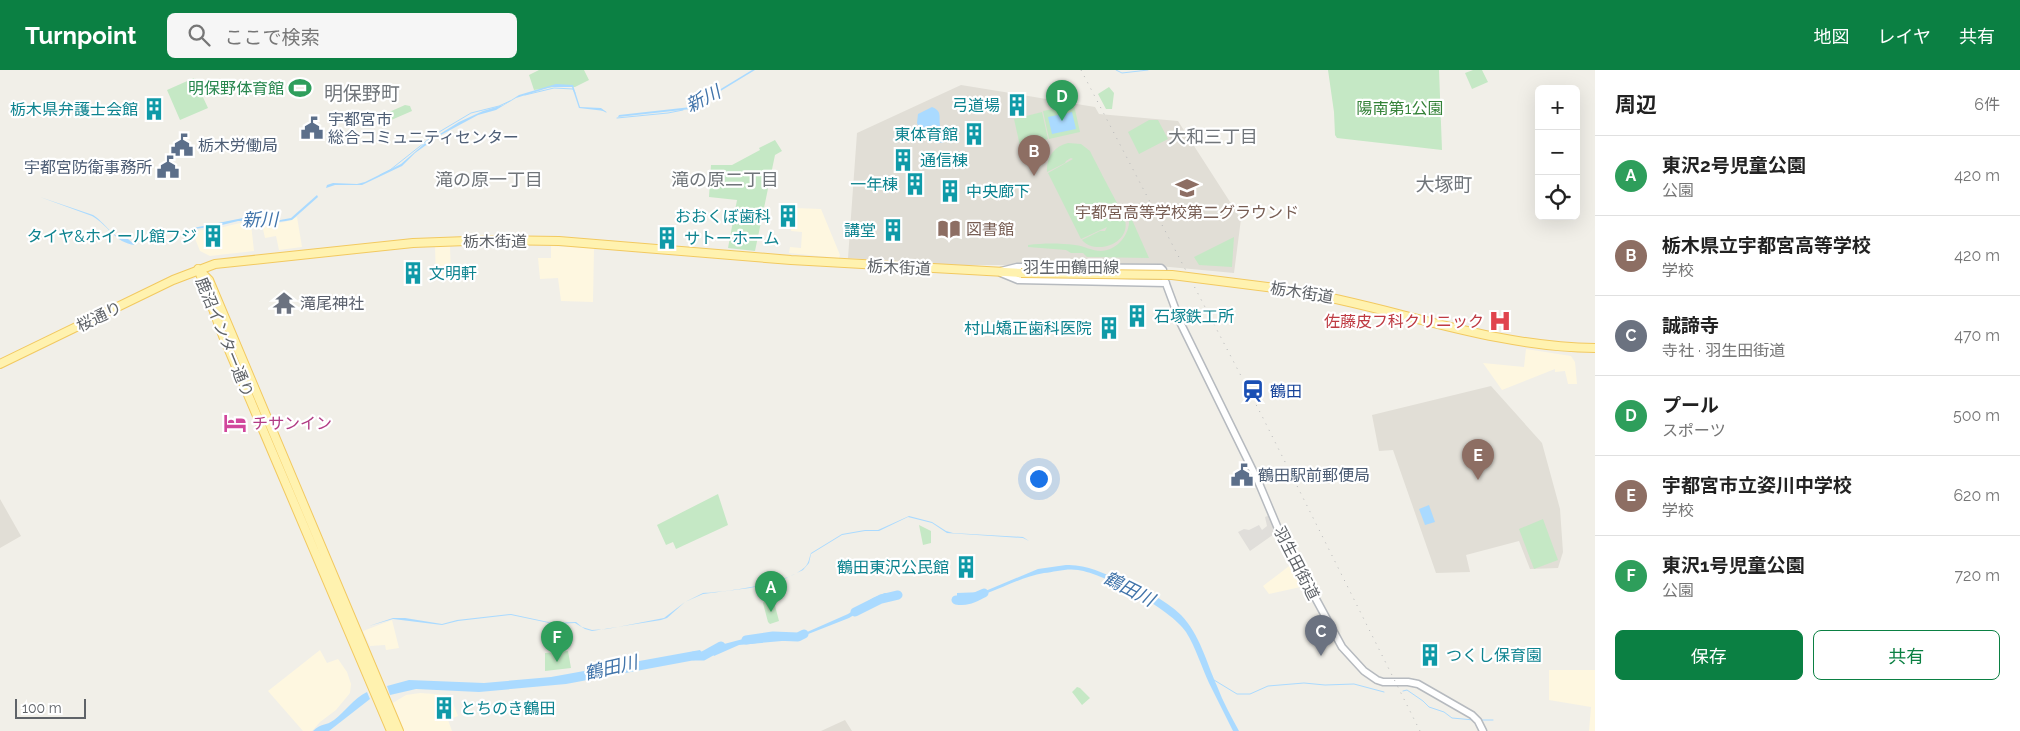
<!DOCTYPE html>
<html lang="ja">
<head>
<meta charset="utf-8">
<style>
  :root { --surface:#fff; --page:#f6f6f6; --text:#222; --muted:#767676; --line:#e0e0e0; --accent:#0b8043 }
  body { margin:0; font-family:Raleway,"Noto Sans JP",sans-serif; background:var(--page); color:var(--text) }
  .controls { position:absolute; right:15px; top:15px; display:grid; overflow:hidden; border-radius:8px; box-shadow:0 5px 20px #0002 }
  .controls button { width:45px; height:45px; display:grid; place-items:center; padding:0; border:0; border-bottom:1px solid var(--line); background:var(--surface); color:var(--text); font:25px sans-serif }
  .scale { position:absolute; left:15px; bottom:12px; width:71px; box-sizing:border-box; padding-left:5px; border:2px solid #5f6368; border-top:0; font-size:14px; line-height:18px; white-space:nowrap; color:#5f6368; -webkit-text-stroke:4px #fff; paint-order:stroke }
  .you { position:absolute; left:1038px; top:408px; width:18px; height:18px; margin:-12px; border:4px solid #fff; border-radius:50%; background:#1a73e8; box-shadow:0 0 0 8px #1a73e833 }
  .badge { display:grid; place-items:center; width:32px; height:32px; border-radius:50%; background:var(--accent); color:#fff; font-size:16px; font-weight:700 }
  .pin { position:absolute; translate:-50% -41px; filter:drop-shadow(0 1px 2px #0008) }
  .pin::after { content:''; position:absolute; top:26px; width:18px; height:15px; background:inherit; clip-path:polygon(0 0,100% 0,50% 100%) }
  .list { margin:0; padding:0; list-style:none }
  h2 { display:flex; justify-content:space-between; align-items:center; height:65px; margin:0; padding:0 20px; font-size:21px }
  h2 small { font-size:16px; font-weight:400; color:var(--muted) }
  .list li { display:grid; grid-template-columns:32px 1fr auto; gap:15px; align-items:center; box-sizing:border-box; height:80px; padding:0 20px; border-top:1px solid var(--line) }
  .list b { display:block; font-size:19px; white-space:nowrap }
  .list p { margin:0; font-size:16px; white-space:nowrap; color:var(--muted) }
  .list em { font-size:16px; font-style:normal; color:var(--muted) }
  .actions { display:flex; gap:10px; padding:15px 20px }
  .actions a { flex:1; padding:11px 0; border:1px solid var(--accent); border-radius:8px; text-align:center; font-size:18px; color:var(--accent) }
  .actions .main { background:var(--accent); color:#fff }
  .icon { flex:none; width:28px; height:28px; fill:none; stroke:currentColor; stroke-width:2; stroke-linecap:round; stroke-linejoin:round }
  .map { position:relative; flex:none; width:1595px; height:661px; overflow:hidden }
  header { display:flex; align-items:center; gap:30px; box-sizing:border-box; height:70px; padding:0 25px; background:var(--accent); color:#fff }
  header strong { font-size:24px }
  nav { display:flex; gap:28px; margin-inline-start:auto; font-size:18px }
  .search { width:350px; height:45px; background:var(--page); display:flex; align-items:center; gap:12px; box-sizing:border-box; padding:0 18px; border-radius:8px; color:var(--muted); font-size:19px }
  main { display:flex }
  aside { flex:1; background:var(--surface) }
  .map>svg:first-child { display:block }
  .commercial { fill:#fef7e0 }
  .industrial { fill:#e0deda }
  .education { fill:#e1ded6 }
  .green { fill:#c5e8c5 }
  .water { fill:#aadaff }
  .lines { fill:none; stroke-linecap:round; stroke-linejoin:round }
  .stream { stroke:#aadaff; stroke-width:1 }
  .river { stroke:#aadaff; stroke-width:9 }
  .secondary-casing { stroke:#b6babf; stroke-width:9 }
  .primary-casing { stroke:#f2c960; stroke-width:10 }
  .secondary { stroke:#fff; stroke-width:6 }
  .primary { stroke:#fff2af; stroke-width:8 }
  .rail { stroke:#b6b7b8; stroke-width:1; stroke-dasharray:1 6; stroke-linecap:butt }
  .primary-bridge-casing { stroke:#f2c960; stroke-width:10; stroke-linecap:butt }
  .primary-bridge { stroke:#fff2af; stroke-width:8 }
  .labels { text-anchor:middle; stroke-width:4.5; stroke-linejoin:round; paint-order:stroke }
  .leisure-label { font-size:16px; fill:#27864d; stroke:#fff; text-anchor:end }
  .culture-label { font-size:16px; fill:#0d838f; stroke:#fff; text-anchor:end }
  .park-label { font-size:16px; fill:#348238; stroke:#fff }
  .service-label { font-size:16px; fill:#4e5e75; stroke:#fff; text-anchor:start }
  .education-label { font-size:16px; fill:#785e54; stroke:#fff }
  .street-label { font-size:16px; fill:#5f6368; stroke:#fff }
  .worship-label { font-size:16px; fill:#5b616d; stroke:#fff; text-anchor:start }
  .health-label { font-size:16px; fill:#be3a42; stroke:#fff; text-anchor:end }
  .transit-label { font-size:16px; fill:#164399; stroke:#fff; text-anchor:start }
  .hotel-label { font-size:16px; fill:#b23c85; stroke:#fff; text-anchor:start }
  .water-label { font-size:18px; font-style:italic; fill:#4174aa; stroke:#fff }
  .neighbourhood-label { font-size:18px; fill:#70757a; stroke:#fff }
  .quarter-label { font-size:19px; fill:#70757a; stroke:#fff }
</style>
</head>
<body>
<header>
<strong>Turnpoint</strong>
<div class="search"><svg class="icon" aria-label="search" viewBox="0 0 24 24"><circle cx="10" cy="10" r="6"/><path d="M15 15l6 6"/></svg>ここで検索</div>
<nav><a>地図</a><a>レイヤ</a><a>共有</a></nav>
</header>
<main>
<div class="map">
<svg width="1595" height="661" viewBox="0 0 1595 661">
  <rect width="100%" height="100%" fill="#f1efe8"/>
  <!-- commercial -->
  <path class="commercial" d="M795 138 821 139 840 185 839 188 789 183 790 177 801 178 802 162 791 161Z
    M297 147 302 177 279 180 276 166 265 168 262 155 285 152Z
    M240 153 251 154 254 181 210 186 200 181 192 161 215 159Z
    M435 176H450L451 207 436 209Z
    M551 176 594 178 593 232 561 231 558 208 540 209 538 188H551Z
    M1526 279 1571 286 1575 292 1577 314H1568L1565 301 1555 302V299L1502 320 1483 293 1524 297Z
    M1293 493 1305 516 1269 524 1263 516Z
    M392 550 399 578 386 580 385 575 370 576 363 561Z
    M320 580 327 593 338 589 347 602 351 614 350 623 336 640 320 652 312 661H303L268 621Z
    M1549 600H1595V661H1589L1591 637 1549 630Z
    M420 623 450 625 458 646 448 650 452 661H402L391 634 406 625Z"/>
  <!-- industrial -->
  <path class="industrial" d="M1270 445 1277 462 1250 481 1238 462 1244 459 1249 460 1259 455 1262 460 1267 456 1265 447Z"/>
  <!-- education -->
  <path class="education" d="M961 15 1095 37 1099 44 1178 51 1241 149 1234 203 1148 195H955L848 188 857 63Z
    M1491 316 1542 373 1560 439 1563 482 1558 498 1530 499 1519 471 1466 485 1470 502 1436 503 1393 380 1379 381 1372 345Z
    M0 429 21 466 0 478Z
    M845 650 852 661H821Z"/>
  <!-- green -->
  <path class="green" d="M539 0H584L589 10 575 17H554L534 20 529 5Z
    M1328 0H1439L1442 80 1337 68 1335 65 1334 42Z
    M1473 0H1482L1488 12 1472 19 1465 3Z
    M194 8 208 38 180 50 167 20Z
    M1109 17 1114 23 1112 39H1106L1098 24Z
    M405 35 410 36 412 41 382 54 387 43Z
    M1074 35 1080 62 1049 69 1043 41Z
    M1042 42 1048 69 1020 76 1014 49Z
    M1149 50H1158L1168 69 1139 84 1128 62Z
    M775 70 782 81 775 85 755 181 728 178 737 130 709 127 711 95H732L760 80 759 78Z
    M1068 73 1081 74 1090 81C1098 97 1108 116 1117 133 1119 138 1124 145 1125 150 1131 173 1096 186 1082 170L1100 161H1105L1107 157 1081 169 1048 103 1073 89 1071 88 1066 91 1065 93 1047 102C1046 88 1054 76 1068 73Z
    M1009 115 1010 119 1005 125 992 130 989 122Z
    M1125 134 1149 188 1087 187 1083 183H1071L1066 180 1028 177V175C1044 173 1059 173 1075 175 1084 176 1092 181 1101 181 1115 181 1128 167 1129 153 1129 147 1127 140 1125 134Z
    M1234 167 1232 197 1199 195 1194 187Z
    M718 424 728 455 676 479 673 472 666 475 657 455Z
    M1543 449 1558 490 1534 499 1519 459Z
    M919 455 931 461V473L923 475Z
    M773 528 779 551 770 554 768 552 763 533 765 530Z
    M568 581 571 598 545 601V583Z
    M1077 617 1080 618 1090 628 1082 635 1072 622Z"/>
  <!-- water -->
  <path class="water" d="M752 0H755L691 39 618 47 619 45 691 37Z
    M556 14 573 15 580 37 601 38 605 41 579 38 572 17H551L516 28 496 40 478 45 439 66 415 83 402 96 362 115H335L326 118 327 115 333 113 357 114 365 112 401 94 424 74 459 52 483 41 503 35 519 25Z
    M932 37C942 41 939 46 940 55 940 59 945 61 946 65L943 73 937 72 931 68 940 65 937 57H933L921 63 917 53 918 44Z
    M1072 42 1076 59 1052 64 1048 47Z
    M317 125 318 127 292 150 265 154 254 151H238L218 156 194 159 193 158 243 148 269 152 291 148Z
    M40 127 93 145C105 152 113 170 128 169L135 175C115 173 108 155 92 146Z
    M1429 435 1435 452 1425 455 1419 439Z
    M909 446 932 452 946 461 953 463 1023 467 1029 471 1023 468 947 463 932 453 908 447 879 461H865L842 465 811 484 809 493 803 500 780 511 750 518 703 524 685 532 667 548 661 550 592 561 585 559 575 553 554 554 511 545 458 551 442 555 393 549 369 556 393 548H405L442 554 457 550 511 544 553 553 576 552 582 557 592 560 607 559 664 548 685 532 703 523C726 522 788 514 805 497 809 493 809 488 811 483L842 464 865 460H878Z
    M1066 495C1086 494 1102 503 1121 510 1140 518 1165 529 1181 545 1200 565 1206 591 1217 616 1223 632 1231 646 1239 661H1233C1225 645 1217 629 1209 613 1201 596 1196 578 1186 562 1171 539 1105 504 1078 500 1067 498 1054 502 1044 503 1014 508 988 528 957 531V523L983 522 1038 499Z
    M885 523H897V527L877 531 849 548 793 570 739 575 714 586 709 578 743 569H788L798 566 848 544 873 528Z
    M700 580 706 588 566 614 479 622 416 619 390 625 387 616 409 610 484 613 551 607Z
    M367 622 370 629 329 661H313C321 653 326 656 334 650 346 641 353 629 367 622Z"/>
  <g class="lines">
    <!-- stream -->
    <path class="stream" d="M1116 0 1122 3 1148 0
      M525 25 554 18 573 19 575 23
      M600 39 606 42
      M617 48 668 43 683 40
      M380 105 390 100 434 65 471 43 499 36 510 31
      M131 173 142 171
      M1214 610 1237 624H1250L1268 616 1304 613 1325 615 1354 614 1384 622
      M1403 621 1407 620 1423 631 1429 637 1444 642 1452 648 1474 650
      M1482 650H1493"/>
    <!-- river -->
    <path class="river" d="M956 530C968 532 973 528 984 523
      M855 542 881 529 898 525
      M746 570 773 566 798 567 804 564
      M694 586H703L721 576"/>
    <defs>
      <path id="secondary" d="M1001 201 1017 197 1161 198 1163 200
        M1001 203 1018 210 1166 213
        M1165 211 1181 254 1258 411 1279 461 1342 577 1364 601 1377 610 1383 612H1408L1418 614 1472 645 1478 651 1483 661"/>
      <path id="primary" d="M198 199 209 210 399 661
        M199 201 223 266 391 661
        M1291 220C1393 237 1490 277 1595 278
        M0 294 173 210 215 194 413 173 494 170 559 171 791 190 1021 203"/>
    </defs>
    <!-- secondary casing -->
    <use href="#secondary" class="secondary-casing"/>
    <!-- primary casing -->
    <use href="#primary" class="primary-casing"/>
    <!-- secondary -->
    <use href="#secondary" class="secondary"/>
    <!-- primary -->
    <use href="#primary" class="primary"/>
    <!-- rail -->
    <path class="rail" d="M1081 0 1262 346 1420 661"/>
    <defs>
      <path id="primary-bridge" d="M1021 203 1172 205 1291 220"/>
    </defs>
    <!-- primary-bridge casing -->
    <use href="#primary-bridge" class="primary-bridge-casing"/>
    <!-- primary-bridge -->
    <use href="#primary-bridge" class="primary-bridge"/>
  </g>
  <!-- icons -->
  <defs>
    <symbol id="stadium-bare" viewBox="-9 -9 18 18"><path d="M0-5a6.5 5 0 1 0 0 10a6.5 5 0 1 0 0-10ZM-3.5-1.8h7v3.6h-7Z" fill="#2e9e5b" stroke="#fff" stroke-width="2.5" paint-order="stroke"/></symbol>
    <symbol id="building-bare" viewBox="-9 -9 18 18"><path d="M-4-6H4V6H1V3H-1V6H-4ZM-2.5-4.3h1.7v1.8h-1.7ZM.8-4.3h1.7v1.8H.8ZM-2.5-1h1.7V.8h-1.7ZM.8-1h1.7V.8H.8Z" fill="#0f9aa8" stroke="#fff" stroke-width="2.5" paint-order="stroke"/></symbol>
    <symbol id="civic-bare" viewBox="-9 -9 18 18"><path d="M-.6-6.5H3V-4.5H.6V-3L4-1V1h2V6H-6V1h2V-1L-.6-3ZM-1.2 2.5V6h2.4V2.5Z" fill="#5c6f8a" stroke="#fff" stroke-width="2.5" paint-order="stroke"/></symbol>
    <symbol id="school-bare" viewBox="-9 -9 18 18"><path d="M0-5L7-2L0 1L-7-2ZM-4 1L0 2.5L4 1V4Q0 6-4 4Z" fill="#8d6e63" stroke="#fff" stroke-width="2.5" paint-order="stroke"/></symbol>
    <symbol id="library-bare" viewBox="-9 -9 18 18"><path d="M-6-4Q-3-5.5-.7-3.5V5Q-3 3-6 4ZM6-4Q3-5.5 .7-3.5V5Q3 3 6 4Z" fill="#8d6e63" stroke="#fff" stroke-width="2.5" paint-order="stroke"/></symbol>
    <symbol id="temple-bare" viewBox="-9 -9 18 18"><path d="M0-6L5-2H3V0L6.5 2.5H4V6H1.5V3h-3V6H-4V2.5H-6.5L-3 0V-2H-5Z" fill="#6b7280" stroke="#fff" stroke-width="2.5" paint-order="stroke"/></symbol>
    <symbol id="hospital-bare" viewBox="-9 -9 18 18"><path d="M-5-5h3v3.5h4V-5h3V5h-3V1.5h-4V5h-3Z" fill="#e0444e" stroke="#fff" stroke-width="2.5" paint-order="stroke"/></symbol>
    <symbol id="station-bare" viewBox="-9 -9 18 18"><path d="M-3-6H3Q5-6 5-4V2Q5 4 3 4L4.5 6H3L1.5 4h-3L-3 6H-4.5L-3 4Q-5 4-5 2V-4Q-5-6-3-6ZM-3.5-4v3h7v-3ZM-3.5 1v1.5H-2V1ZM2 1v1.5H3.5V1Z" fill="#1a4fb4" stroke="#fff" stroke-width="2.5" paint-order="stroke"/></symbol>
    <symbol id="hotel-bare" viewBox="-9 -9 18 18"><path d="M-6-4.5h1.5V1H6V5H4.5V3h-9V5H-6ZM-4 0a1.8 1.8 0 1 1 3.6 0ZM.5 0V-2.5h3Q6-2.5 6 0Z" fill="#d1479c" stroke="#fff" stroke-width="2.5" paint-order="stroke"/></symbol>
  </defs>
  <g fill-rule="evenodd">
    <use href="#stadium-bare" x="284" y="2" width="32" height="32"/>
    <use href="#building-bare" x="1001" y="19" width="32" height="32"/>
    <use href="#building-bare" x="138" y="23" width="32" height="32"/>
    <use href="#civic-bare" x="296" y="42" width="32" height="32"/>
    <use href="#building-bare" x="958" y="48" width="32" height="32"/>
    <use href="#civic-bare" x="166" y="59" width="32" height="32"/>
    <use href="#building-bare" x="887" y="74" width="32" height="32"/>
    <use href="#civic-bare" x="152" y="81" width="32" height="32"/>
    <use href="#building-bare" x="899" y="98" width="32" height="32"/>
    <use href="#school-bare" x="1171" y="102" width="32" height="32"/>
    <use href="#building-bare" x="934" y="105" width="32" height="32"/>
    <use href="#building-bare" x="772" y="130" width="32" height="32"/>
    <use href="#library-bare" x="933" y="143" width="32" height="32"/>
    <use href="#building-bare" x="877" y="144" width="32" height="32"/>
    <use href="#building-bare" x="197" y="150" width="32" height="32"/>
    <use href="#building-bare" x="651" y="152" width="32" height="32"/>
    <use href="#building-bare" x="397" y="187" width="32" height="32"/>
    <use href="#temple-bare" x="268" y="217" width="32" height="32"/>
    <use href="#building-bare" x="1121" y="230" width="32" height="32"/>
    <use href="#hospital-bare" x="1484" y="235" width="32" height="32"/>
    <use href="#building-bare" x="1093" y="242" width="32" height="32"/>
    <use href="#station-bare" x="1237" y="305" width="32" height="32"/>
    <use href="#hotel-bare" x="219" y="337" width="32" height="32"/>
    <use href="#civic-bare" x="1226" y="389" width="32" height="32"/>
    <use href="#building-bare" x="950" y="481" width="32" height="32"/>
    <use href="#building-bare" x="1414" y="569" width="32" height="32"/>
    <use href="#building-bare" x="428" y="622" width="32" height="32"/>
  </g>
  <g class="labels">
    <!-- leisure labels -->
    <g class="leisure-label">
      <text x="284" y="24">明保野体育館</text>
    </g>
    <!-- culture labels -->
    <g class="culture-label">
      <text x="1000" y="41">弓道場</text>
      <text x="138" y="45">栃木県弁護士会館</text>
      <text x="958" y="70">東体育館</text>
      <text x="920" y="96" text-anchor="start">通信棟</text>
      <text x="898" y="120">一年棟</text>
      <text x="966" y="127" text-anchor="start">中央廊下</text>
      <text x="771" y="152">おおくぼ歯科</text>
      <text x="876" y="166">講堂</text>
      <text x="197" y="172">タイヤ&amp;ホイール館フジ</text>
      <text x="684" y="174" text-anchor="start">サトーホーム</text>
      <text x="429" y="209" text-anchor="start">文明軒</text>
      <text x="1154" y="252" text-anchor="start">石塚鉄工所</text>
      <text x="1092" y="264">村山矯正歯科医院</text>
      <text x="949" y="503">鶴田東沢公民館</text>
      <text x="1446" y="591" text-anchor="start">つくし保育園</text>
      <text x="460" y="644" text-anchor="start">とちのき鶴田</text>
    </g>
    <!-- park labels -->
    <g class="park-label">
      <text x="1400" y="44">陽南第1公園</text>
    </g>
    <!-- service labels -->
    <g class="service-label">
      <text x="328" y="55">宇都宮市<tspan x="328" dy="18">総合コミュニティセンター</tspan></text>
      <text x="198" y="81">栃木労働局</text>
      <text x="152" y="103" text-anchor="end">宇都宮防衛事務所</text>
      <text x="1258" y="411">鶴田駅前郵便局</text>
    </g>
    <!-- education labels -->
    <g class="education-label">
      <text x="1187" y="148">宇都宮高等学校第二グラウンド</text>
      <text x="966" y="165" text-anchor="start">図書館</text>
    </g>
    <!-- street labels -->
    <g class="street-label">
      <text x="495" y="177">栃木街道</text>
      <text transform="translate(899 197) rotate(3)" y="6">栃木街道</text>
      <text x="1071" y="203">羽生田鶴田線</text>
      <text transform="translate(1302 222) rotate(9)" y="6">栃木街道</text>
      <text transform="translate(99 246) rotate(-26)" y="6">桜通り</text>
      <text transform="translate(225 267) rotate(68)" y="6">鹿沼インター通り</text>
      <text transform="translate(1297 493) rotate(63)" y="6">羽生田街道</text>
    </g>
    <!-- worship labels -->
    <g class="worship-label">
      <text x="300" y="239">滝尾神社</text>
    </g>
    <!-- health labels -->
    <g class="health-label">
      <text x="1484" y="257">佐藤皮フ科クリニック</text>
    </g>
    <!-- transit labels -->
    <g class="transit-label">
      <text x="1270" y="327">鶴田</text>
    </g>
    <!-- hotel labels -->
    <g class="hotel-label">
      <text x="252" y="359">チサンイン</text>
    </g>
    <!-- water labels -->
    <g class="water-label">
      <text transform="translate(703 29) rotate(-27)" y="6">新川</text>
      <text transform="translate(260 150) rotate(-1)" y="6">新川</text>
      <text transform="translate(1129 519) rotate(27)" y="6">鶴田川</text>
      <text transform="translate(611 598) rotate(-13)" y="6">鶴田川</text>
    </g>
    <!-- neighbourhood labels -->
    <g class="neighbourhood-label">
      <text x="1213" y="73">大和三丁目</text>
      <text x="489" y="116">滝の原一丁目</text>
      <text x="725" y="116">滝の原二丁目</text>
    </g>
    <!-- quarter labels -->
    <g class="quarter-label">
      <text x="362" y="30">明保野町</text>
      <text x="1444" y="121">大塚町</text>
    </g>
  </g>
</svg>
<div class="controls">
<button>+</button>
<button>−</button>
<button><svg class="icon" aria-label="locate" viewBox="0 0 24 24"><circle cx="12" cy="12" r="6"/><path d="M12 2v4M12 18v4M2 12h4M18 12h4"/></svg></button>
</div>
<div class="scale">100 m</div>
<div class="you"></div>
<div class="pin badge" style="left:771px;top:542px;background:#2e9e5b">A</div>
<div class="pin badge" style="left:1034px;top:106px;background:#8d6e63">B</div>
<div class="pin badge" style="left:1321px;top:586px;background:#6b7280">C</div>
<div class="pin badge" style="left:1062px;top:51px;background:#2e9e5b">D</div>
<div class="pin badge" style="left:1478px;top:410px;background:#8d6e63">E</div>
<div class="pin badge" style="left:557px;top:592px;background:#2e9e5b">F</div>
</div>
<aside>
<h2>周辺<small>6件</small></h2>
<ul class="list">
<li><span class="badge" style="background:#2e9e5b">A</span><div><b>東沢2号児童公園</b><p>公園</p></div><em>420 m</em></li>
<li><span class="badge" style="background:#8d6e63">B</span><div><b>栃木県立宇都宮高等学校</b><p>学校</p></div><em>420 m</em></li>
<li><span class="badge" style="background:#6b7280">C</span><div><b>誠諦寺</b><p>寺社 · 羽生田街道</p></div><em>470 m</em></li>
<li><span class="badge" style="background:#2e9e5b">D</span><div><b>プール</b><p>スポーツ</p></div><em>500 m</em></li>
<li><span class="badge" style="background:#8d6e63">E</span><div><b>宇都宮市立姿川中学校</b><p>学校</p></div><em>620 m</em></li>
<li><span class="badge" style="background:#2e9e5b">F</span><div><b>東沢1号児童公園</b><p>公園</p></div><em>720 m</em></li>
</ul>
<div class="actions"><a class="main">保存</a><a>共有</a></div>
</aside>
</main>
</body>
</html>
